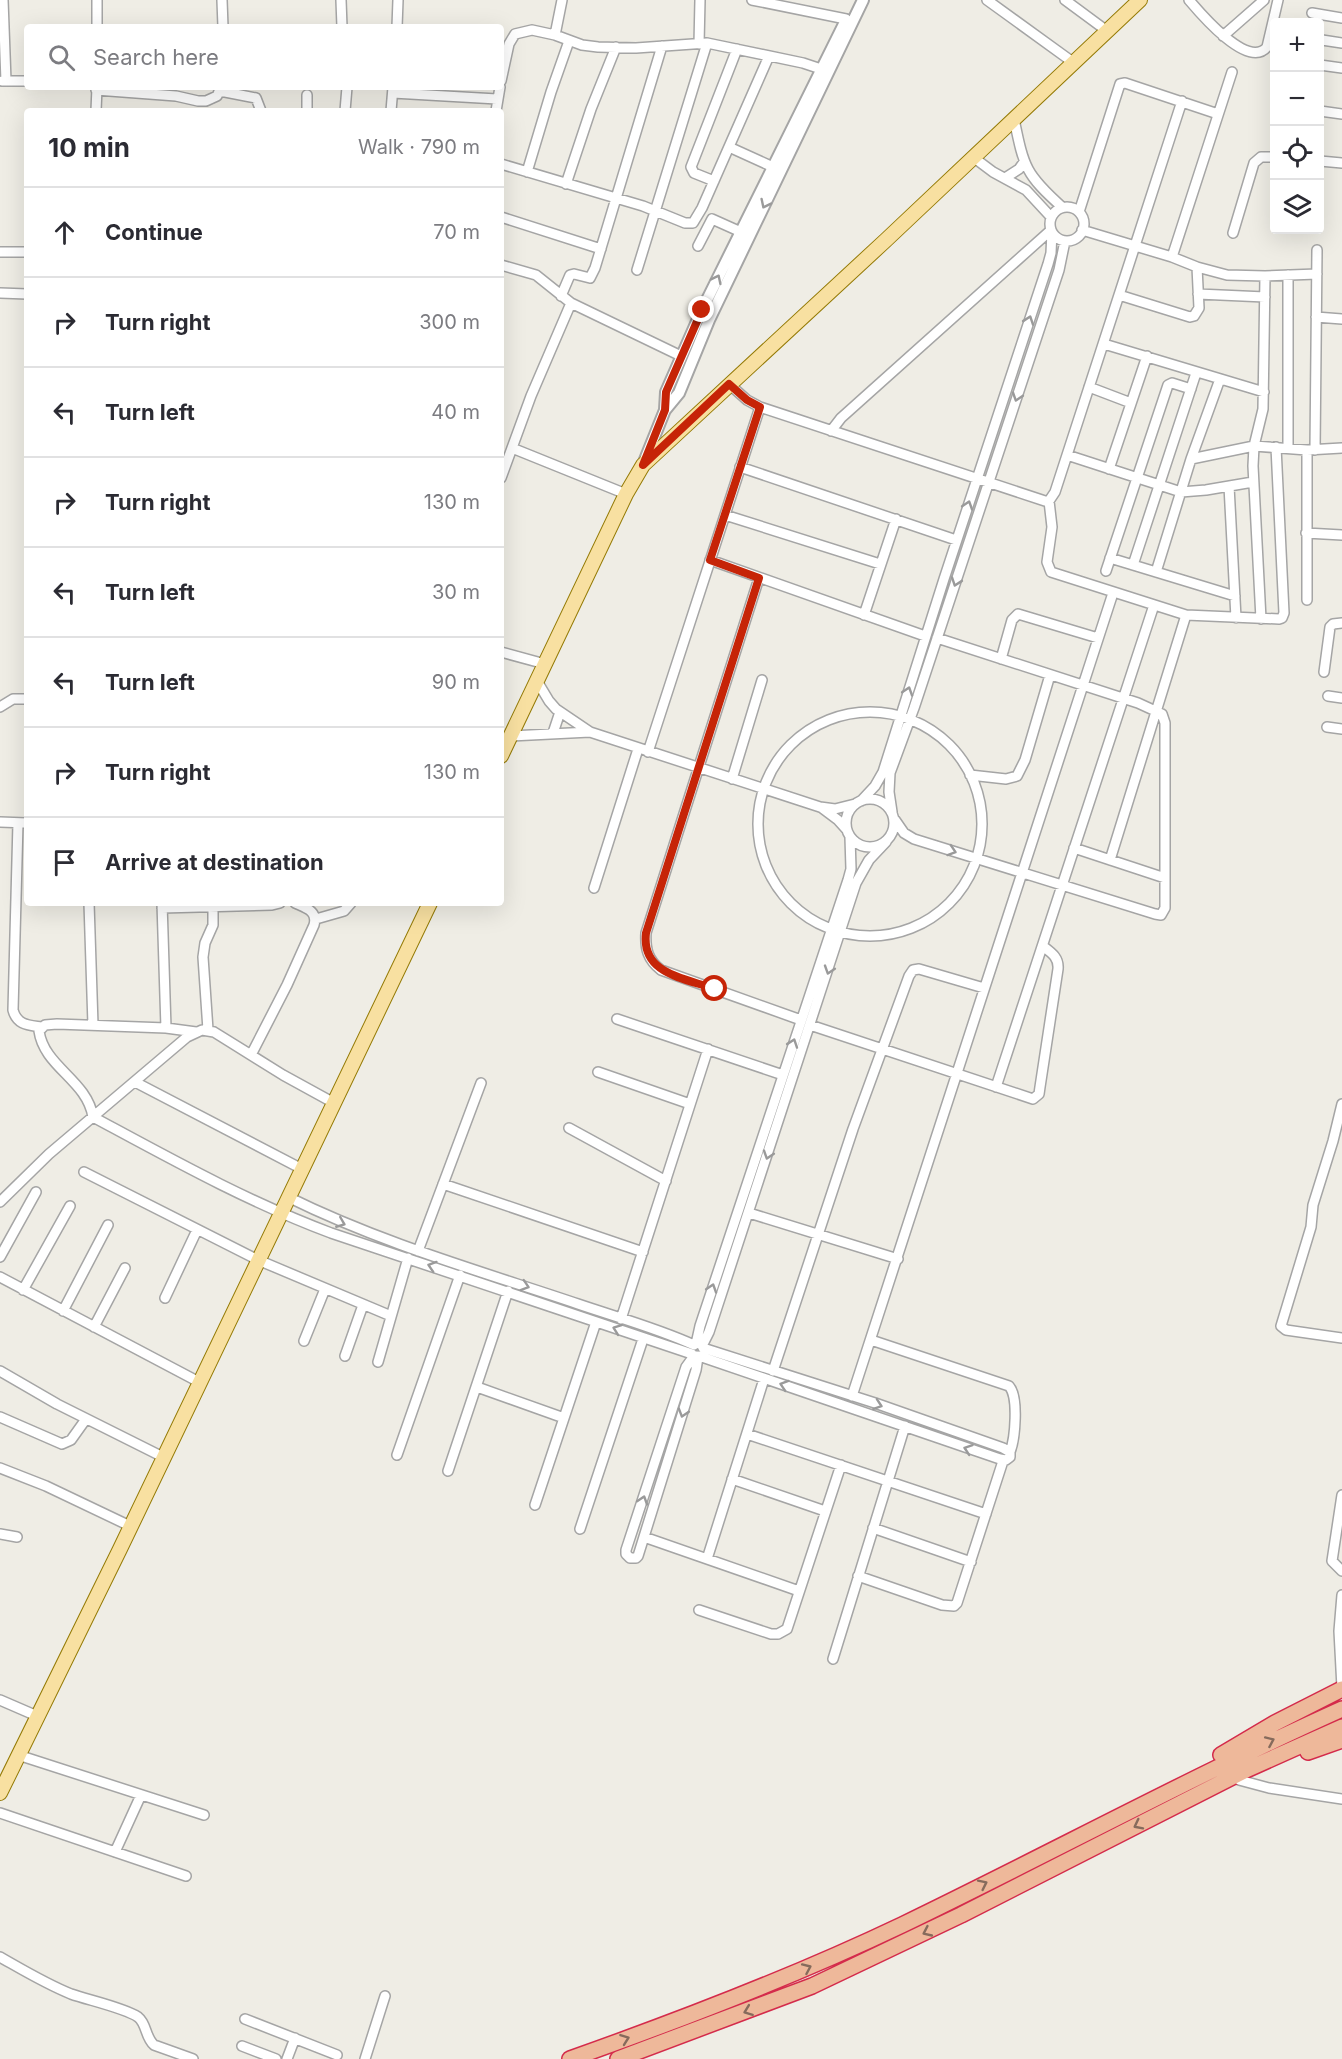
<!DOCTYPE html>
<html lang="en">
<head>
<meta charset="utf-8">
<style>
  :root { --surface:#fff; --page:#f7f7f7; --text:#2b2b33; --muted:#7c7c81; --line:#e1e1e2 }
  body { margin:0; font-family:Inter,sans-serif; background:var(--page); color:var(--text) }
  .controls { position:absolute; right:18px; top:18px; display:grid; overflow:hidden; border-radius:6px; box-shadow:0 6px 24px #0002 }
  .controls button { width:54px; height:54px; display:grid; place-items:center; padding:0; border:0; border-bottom:2px solid var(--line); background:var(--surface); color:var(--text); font:30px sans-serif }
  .stop { position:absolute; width:18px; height:18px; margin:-14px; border:4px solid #c62407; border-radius:50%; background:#fff }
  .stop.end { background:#c62407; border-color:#fff; box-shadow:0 2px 6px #0008 }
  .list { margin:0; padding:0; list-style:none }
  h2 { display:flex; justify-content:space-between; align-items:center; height:78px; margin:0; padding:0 24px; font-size:26px }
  h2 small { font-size:20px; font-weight:400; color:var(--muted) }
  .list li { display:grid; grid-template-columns:39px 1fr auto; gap:18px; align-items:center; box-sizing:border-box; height:90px; padding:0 24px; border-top:2px solid var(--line) }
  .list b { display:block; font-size:22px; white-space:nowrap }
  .list em { font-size:20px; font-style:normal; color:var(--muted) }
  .icon { flex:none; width:33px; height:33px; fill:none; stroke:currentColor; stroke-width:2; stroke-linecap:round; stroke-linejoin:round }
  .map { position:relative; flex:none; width:1342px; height:2059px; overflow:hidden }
  .search { position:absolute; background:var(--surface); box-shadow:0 6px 24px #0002; left:24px; top:24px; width:480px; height:66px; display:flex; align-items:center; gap:15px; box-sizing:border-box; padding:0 21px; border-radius:6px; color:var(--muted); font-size:22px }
  .panel { position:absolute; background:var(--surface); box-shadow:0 6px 24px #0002; left:24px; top:108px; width:480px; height:798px; border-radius:6px }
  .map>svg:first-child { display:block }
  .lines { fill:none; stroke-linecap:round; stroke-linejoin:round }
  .minor-casing { stroke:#a5a5a5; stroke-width:12 }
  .tertiary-casing { stroke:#a5a5a5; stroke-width:14 }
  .primary-casing { stroke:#947a05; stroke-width:16 }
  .trunk-casing { stroke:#d42b4b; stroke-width:18 }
  .minor { stroke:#fff; stroke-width:9 }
  .tertiary { stroke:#fff; stroke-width:10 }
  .primary { stroke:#f8e0a1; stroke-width:14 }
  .trunk { stroke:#eeb89a; stroke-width:15 }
  .oneway { stroke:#9a9a9a }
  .oneway2 { stroke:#866b5c }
  .route { stroke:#c62407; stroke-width:8 }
</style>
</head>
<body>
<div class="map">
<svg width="1342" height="2059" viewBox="0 0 1342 2059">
  <rect width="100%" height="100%" fill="#efede5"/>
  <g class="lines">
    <defs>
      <path id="minor" d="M3 0 6 81
        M222 0 223 27
        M341 0 342 27
        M562 0 555 35 582 45 598 47 636 48 707 43 803 63 827 71
        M752 0 846 19
        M987 0 1074 63
        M1065 0 1107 31
        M1189 0C1200 13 1248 70 1267 47L1278 0
        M1312 13 1342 18
        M97 27V0
        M397 27 398 0
        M1223 36 1264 0
        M1322 40 1342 43
        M699 44 700 0
        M1320 65 1342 68
        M2 81H27
        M501 81 509 44 515 34 532 30 555 35
        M96 90 176 96 198 101H206L217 96 221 87
        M220 91 256 98 261 111
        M393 93 497 99
        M96 111 97 87
        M307 111V95
        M345 111 347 87
        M391 111 393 87
        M496 111 500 87
        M1320 111 1342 114
        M1014 119C1024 167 1025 174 1062 207
        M729 147 773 167
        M973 157 993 172 1026 190 1051 217
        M1320 161 1342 163
        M501 164 643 206 685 223H693L702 208 769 56
        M527 172 551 92 569 41
        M1005 178 1019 169 1024 162
        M714 181 694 173 691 167 737 49
        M566 184 591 109 616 47
        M1050 224a17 17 0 1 1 34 0a17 17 0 1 1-34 0Z
        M1079 212 1120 84 1125 83 1218 114
        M501 217 601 249
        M1082 230 1172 257 1197 267 1227 275 1265 276 1317 274
        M1233 233 1254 163 1261 157H1274
        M698 246 712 219 741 232
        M0 252H27
        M1172 257 1232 72
        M501 265 536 275 571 303 681 356
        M637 270 707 43
        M0 293 27 294
        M1198 294 1265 297
        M1119 295 1190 317 1194 316 1199 308 1197 267
        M561 296 570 275 574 274 590 278 595 268 662 46
        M1316 317 1342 319
        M1104 344 1264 392
        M729 384 747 400 760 407 1045 501H1049L1055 492 1182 101
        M1089 387 1131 403
        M831 431 841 418 1051 230
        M512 448 626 494
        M1288 448V275
        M1315 450 1317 250
        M1067 455 1181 492 1206 490 1253 482
        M1191 459 1254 446 1307 450 1342 448
        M740 467 956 540
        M1109 469 1147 356
        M501 478 531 396 571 303
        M1229 486 1236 618
        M1049 501 1052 527 1047 562 1051 572 1186 615 1279 619 1282 618 1284 613 1276 447
        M725 515 880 564
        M1306 533 1342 535
        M1110 558 1235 596
        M710 560 925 636
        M1133 565 1196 373
        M1106 571 1168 385 1172 383 1191 389
        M1156 572 1191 459 1220 379
        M759 578 646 933C645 949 648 960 661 970L801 1020
        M1307 600V450
        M864 615 896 519
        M1261 619 1253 466 1254 446 1263 409 1265 276
        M501 652 545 664
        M1001 659 1012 620 1018 614 1098 638
        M1324 672 1330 627 1333 624 1342 623
        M537 681 549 701 556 709 590 732 820 807 835 809 855 804
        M1328 696 1342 698
        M0 707 13 699H27
        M758 824a112 112 0 1 1 224 0a112 112 0 1 1-224 0Z
        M1327 727 1342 729
        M553 733 560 712
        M511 736 590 732
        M648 752 760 407
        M970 775 1006 779 1017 776 1025 760 1050 675
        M732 779 762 680
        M846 823a24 24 0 1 1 48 0a24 24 0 1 1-48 0Z
        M861 801 875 786 883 772 944 579 1048 264 1051 253 1052 232
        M822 808 838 820 847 830
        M892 812 889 792 890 773 914 708 1059 270 1065 241
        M895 820 904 833 914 839 1155 914 1161 915 1165 908V723L1162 714 1138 703 937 638
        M0 822 27 823
        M18 823 13 1010C17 1025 28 1025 41 1027
        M1074 848 1165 878
        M1110 860 1186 615
        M594 888 638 749
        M89 903 93 1025
        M162 903 166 1028
        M162 908 272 905 280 903
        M316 919 344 911 351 903
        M617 1019 783 1075
        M810 1025 1033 1099 1039 1094 1040 1087 1058 969C1059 958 1052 953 1044 947
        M208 1030 203 957 205 943 213 925V903
        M196 1032 166 1028 57 1024 45 1025 39 1031C44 1067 87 1080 93 1117 171 1159 248 1202 331 1233L692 1354
        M251 1055 287 985 314 925C318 911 306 908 295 903
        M598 1072 690 1104
        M135 1082 302 1169
        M996 1087 1154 605
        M1342 1104 1333 1141 1313 1205 1311 1227 1281 1326 1286 1330 1342 1338
        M569 1128 666 1181
        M84 1172 258 1260 391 1316
        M443 1184 643 1252
        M288 1197C381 1243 480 1271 578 1304 616 1317 657 1328 694 1345
        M0 1202 49 1154 187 1037 202 1030 214 1032 283 1075 334 1103
        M749 1213 898 1259
        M418 1251 481 1083
        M0 1257 36 1192
        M0 1277 199 1382
        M23 1290 70 1206
        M165 1298 197 1230
        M63 1311 108 1225
        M621 1319 708 1049
        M94 1327 125 1268
        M871 1340 1009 1386C1019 1397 1015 1439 1010 1452
        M304 1341 325 1289
        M696 1344 700 1326 848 880 851 869 850 837
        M702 1346 709 1332 856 883 869 860 886 842
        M345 1356 363 1305
        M697 1356H694L686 1367 626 1550V1554L630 1558H636L638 1556 696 1370 698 1357
        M699 1356 1000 1459 1006 1460 1010 1457V1452L1003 1448 875 1403 703 1348
        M378 1362 408 1258
        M0 1371 57 1404 163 1457
        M773 1371 853 1129 909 976 913 970 919 969 984 988
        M477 1387 564 1418
        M852 1396 1113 593
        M0 1417 62 1444 71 1440 86 1419
        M747 1434 986 1514
        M397 1455 460 1275
        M0 1468 46 1486 130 1526
        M448 1471 508 1291
        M732 1479 825 1511
        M1342 1495 1332 1561 1342 1571
        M535 1505 596 1322
        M873 1528 971 1562
        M580 1529 643 1339
        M0 1534 17 1537
        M644 1537 799 1591
        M707 1559 764 1379
        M858 1576 942 1605 954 1606 957 1603 1003 1461
        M1342 1595 1339 1631 1342 1688
        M699 1610 771 1634H778L787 1629 841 1465
        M833 1659 905 1426
        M0 1700 37 1716
        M18 1755 204 1815
        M1239 1780 1269 1788 1342 1799
        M0 1813 186 1876
        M115 1852 141 1795
        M0 1957C23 1970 46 1984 71 1994 88 2000 125 2008 138 2017 147 2024 145 2037 154 2045L193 2059
        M245 2019 337 2055
        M242 2046 276 2059
        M287 2059 295 2038
        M365 2059 385 1996"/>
      <path id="tertiary" d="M665 410 666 392 702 310 846 20
        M644 462 665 410 679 393 709 320 863 0"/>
      <path id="primary" d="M501 756 626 494 643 465 886 240 1140 0
        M0 1793 120 1549 430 903"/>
      <path id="trunk" d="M1308 1752 1342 1740
        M1221 1755 1275 1723 1342 1689
        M570 2059C683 2019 795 1976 902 1925 1049 1854 1193 1776 1342 1709
        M618 2059 812 1986 961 1915 1246 1770 1342 1727"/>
    </defs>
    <!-- minor casing -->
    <use href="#minor" class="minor-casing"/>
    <!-- tertiary casing -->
    <use href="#tertiary" class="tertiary-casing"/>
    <!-- primary casing -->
    <use href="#primary" class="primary-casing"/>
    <!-- trunk casing -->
    <use href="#trunk" class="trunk-casing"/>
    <!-- minor -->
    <use href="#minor" class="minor"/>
    <!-- tertiary -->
    <use href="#tertiary" class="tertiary"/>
    <!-- primary -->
    <use href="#primary" class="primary"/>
    <!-- trunk -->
    <use href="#trunk" class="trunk"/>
  </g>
  <!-- one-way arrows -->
  <defs><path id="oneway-chevron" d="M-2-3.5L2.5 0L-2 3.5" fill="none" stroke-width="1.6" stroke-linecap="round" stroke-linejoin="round" transform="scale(1.5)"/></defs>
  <g class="oneway">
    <use href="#oneway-chevron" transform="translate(765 204) rotate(116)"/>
    <use href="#oneway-chevron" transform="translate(717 279) rotate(-64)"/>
    <use href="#oneway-chevron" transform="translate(1029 320) rotate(-71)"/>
    <use href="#oneway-chevron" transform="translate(1017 397) rotate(108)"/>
    <use href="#oneway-chevron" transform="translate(968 505) rotate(-72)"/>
    <use href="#oneway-chevron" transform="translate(956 582) rotate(109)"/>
    <use href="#oneway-chevron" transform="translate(908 691) rotate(-72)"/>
    <use href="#oneway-chevron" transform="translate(952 851) rotate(18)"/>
    <use href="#oneway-chevron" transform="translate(829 970) rotate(108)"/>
    <use href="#oneway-chevron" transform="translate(793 1043) rotate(-71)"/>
    <use href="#oneway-chevron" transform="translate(768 1155) rotate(108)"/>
    <use href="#oneway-chevron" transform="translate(341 1223) rotate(22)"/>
    <use href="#oneway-chevron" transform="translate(432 1266) rotate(-162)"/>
    <use href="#oneway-chevron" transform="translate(525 1286) rotate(18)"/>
    <use href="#oneway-chevron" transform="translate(712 1288) rotate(-72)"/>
    <use href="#oneway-chevron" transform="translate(617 1329) rotate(-160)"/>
    <use href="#oneway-chevron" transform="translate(784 1385) rotate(-162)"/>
    <use href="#oneway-chevron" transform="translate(878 1405) rotate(19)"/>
    <use href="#oneway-chevron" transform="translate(683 1413) rotate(107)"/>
    <use href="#oneway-chevron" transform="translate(968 1449) rotate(-161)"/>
    <use href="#oneway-chevron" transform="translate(643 1500) rotate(-72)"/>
  </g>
  <g class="oneway2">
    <use href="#oneway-chevron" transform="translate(1270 1741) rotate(-24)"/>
    <use href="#oneway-chevron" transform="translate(1138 1825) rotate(153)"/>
    <use href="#oneway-chevron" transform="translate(983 1884) rotate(-26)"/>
    <use href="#oneway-chevron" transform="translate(927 1932) rotate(155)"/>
    <use href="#oneway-chevron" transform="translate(807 1968) rotate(-24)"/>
    <use href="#oneway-chevron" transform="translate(748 2011) rotate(159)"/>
    <use href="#oneway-chevron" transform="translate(625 2039) rotate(-20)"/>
  </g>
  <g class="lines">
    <!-- route -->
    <path class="route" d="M702 310 666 392 665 410 643 465 729 384 747 400 760 407 710 560 759 578 646 933C641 974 684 978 715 989"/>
  </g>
</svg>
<div class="controls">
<button>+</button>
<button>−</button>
<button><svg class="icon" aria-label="locate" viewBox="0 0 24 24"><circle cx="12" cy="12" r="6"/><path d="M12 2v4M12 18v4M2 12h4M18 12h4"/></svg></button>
<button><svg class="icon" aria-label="layers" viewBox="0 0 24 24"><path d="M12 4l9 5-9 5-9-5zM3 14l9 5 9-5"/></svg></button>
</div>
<div class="stop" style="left:715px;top:989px"></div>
<div class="stop end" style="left:702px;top:310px"></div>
<div class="search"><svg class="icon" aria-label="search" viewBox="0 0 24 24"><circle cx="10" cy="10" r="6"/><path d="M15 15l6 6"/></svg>Search here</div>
<section class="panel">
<h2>10 min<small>Walk · 790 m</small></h2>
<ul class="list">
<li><svg class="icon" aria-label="ahead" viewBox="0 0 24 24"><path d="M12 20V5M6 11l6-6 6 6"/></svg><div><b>Continue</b></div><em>70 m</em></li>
<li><svg class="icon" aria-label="right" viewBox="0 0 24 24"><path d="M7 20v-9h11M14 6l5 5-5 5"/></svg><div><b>Turn right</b></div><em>300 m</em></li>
<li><svg class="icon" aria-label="left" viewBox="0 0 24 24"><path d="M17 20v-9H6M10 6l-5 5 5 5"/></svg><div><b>Turn left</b></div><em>40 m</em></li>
<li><svg class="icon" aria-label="right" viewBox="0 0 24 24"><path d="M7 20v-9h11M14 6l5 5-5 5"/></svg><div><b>Turn right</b></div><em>130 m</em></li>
<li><svg class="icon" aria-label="left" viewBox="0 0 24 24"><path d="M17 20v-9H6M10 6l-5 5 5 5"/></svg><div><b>Turn left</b></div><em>30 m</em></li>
<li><svg class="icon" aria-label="left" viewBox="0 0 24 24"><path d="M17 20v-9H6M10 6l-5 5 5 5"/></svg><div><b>Turn left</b></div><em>90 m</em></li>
<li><svg class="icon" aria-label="right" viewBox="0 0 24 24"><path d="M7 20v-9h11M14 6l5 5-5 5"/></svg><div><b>Turn right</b></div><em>130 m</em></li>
<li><svg class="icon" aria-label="arrive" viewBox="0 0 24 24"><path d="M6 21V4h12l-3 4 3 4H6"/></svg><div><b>Arrive at destination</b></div></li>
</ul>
</section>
</div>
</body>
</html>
